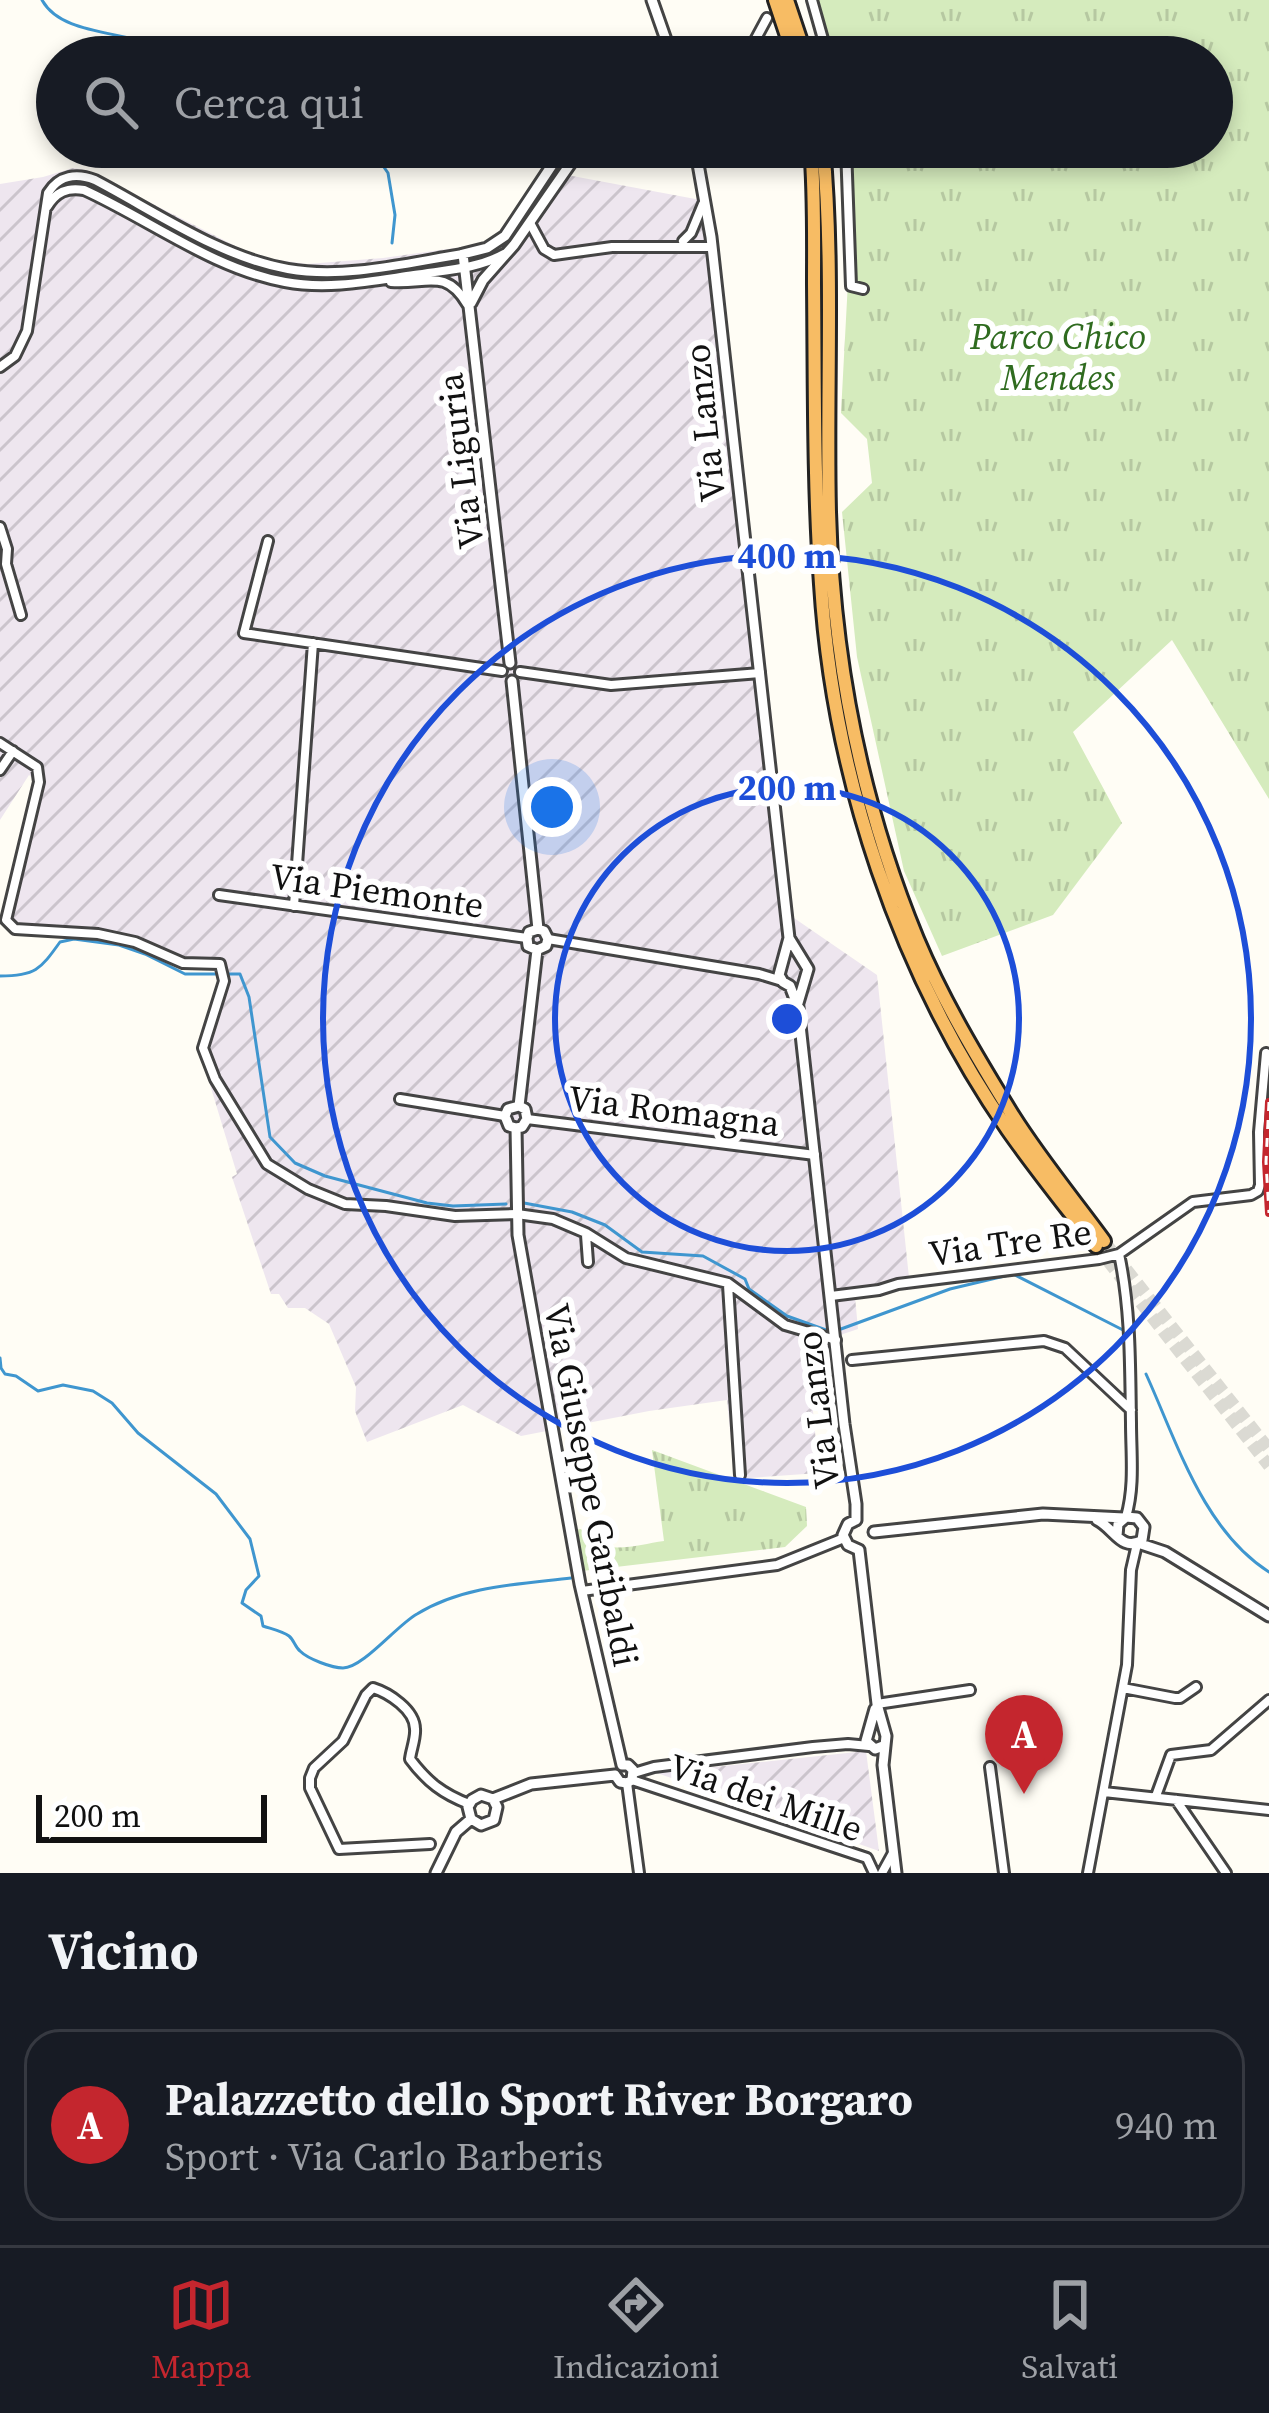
<!DOCTYPE html>
<html lang="it">
<head>
<meta charset="utf-8">
<style>
  :root { --surface:#171b24; --page:#20242c; --text:#f1f3f6; --muted:#9ea1a6; --line:#363941; --accent:#c4262e }
  body { margin:0; font-family:"Source Serif 4",serif; background:var(--page); color:var(--text) }
  .scale { position:absolute; left:36px; bottom:30px; width:231px; box-sizing:border-box; padding-left:12px; border:6px solid #111; border-top:0; font-size:33px; line-height:42px; white-space:nowrap; color:#111; -webkit-text-stroke:9px #fff; paint-order:stroke }
  .you { position:absolute; left:552px; top:807px; width:42px; height:42px; margin:-30px; border:9px solid #fff; border-radius:50%; background:#1a73e8; box-shadow:0 0 0 18px #1a73e833 }
  .badge { display:grid; place-items:center; width:78px; height:78px; border-radius:50%; background:var(--accent); color:#fff; font-size:39px; font-weight:700 }
  .pin { position:absolute; translate:-50% -99px; filter:drop-shadow(0 3px 6px #0008) }
  .pin::after { content:''; position:absolute; top:63px; width:42px; height:36px; background:inherit; clip-path:polygon(0 0,100% 0,50% 100%) }
  .list { margin:0; padding:0; list-style:none }
  h2 { display:flex; justify-content:space-between; align-items:center; height:156px; margin:0; padding:0 48px; font-size:51px }
  h2 small { font-size:39px; font-weight:400; color:var(--muted) }
  .list li { display:grid; grid-template-columns:78px 1fr auto; gap:36px; align-items:center; box-sizing:border-box; height:192px; margin:0 24px 24px; padding:0 24px; border:3px solid var(--line); border-radius:36px }
  .list b { display:block; font-size:45px; white-space:nowrap }
  .list p { margin:0; font-size:39px; white-space:nowrap; color:var(--muted) }
  .list em { font-size:39px; font-style:normal; color:var(--muted) }
  .icon { flex:none; width:66px; height:66px; fill:none; stroke:currentColor; stroke-width:2; stroke-linecap:round; stroke-linejoin:round }
  .map { position:relative; flex:none; width:1269px; height:1873px; overflow:hidden }
  .search { position:absolute; background:var(--surface); box-shadow:0 6px 18px #0003; left:36px; right:36px; top:36px; height:132px; display:flex; align-items:center; gap:30px; box-sizing:border-box; padding:0 42px; border-radius:66px; color:var(--muted); font-size:45px }
  .sheet { height:372px; background:var(--surface) }
  nav { display:flex; justify-content:space-around; align-items:center; box-sizing:border-box; height:168px; border-top:3px solid var(--line); background:var(--surface); font-size:33px; color:var(--muted) }
  nav a { display:grid; justify-items:center; gap:6px }
  nav .on { color:var(--accent) }
  .map>svg:first-child { display:block }
  .industrial { fill:url(#industrial-furrows) }
  .grass { fill:url(#grass-tufts) }
  .lines { fill:none; stroke-linecap:round; stroke-linejoin:round }
  .stream { stroke:#3f96cf; stroke-width:3 }
  .trunk-tunnel { stroke:#dbdad3; stroke-width:12; stroke-dasharray:12 6; stroke-linecap:butt }
  .minor-casing { stroke:#444; stroke-width:14 }
  .tertiary-casing { stroke:#444; stroke-width:15 }
  .trunk-casing { stroke:#222; stroke-width:18 }
  .minor { stroke:#fff; stroke-width:8 }
  .tertiary { stroke:#fff; stroke-width:9 }
  .trunk { stroke:#f7bc64; stroke-width:12 }
  .rail-casing { stroke:#c4262e; stroke-width:8 }
  .rail { stroke:#fff; stroke-width:3; stroke-dasharray:9; stroke-linecap:butt }
  .ring { fill:none; stroke:#1d4ed8; stroke-width:6 }
  .labels { text-anchor:middle; stroke-width:12; stroke-linejoin:round; paint-order:stroke }
  .park-label { font-size:36px; font-style:italic; fill:#2f6b1f; stroke:#fff }
  .street-label { font-size:36px; fill:#111; stroke:#fff }
  .centre { fill:#1d4ed8; stroke:#fff; stroke-width:6 }
  .ring-label { font-size:36px; text-anchor:middle; font-weight:bold; fill:#1d4ed8; stroke:#fff; stroke-width:12; stroke-linejoin:round; paint-order:stroke }
</style>
</head>
<body>
<div class="map">
<svg width="1269" height="1873" viewBox="0 0 1269 1873">
  <defs>
    <pattern id="industrial-furrows" width="10" height="10" patternUnits="userSpaceOnUse" patternTransform="scale(3)"><rect width="10" height="10" fill="#eee6ef"/><path d="M-1 1l2-2M0 10L10 0M9 11l2-2" fill="none" stroke="#cbc4cc"/></pattern>
    <pattern id="grass-tufts" width="24" height="20" patternUnits="userSpaceOnUse" patternTransform="scale(3)"><rect width="24" height="20" fill="#d5ebbd"/><path d="M3 7l-1-3M5 7V3M7 7l1-3M15 17l-1-3M17 17v-4M19 17l1-3" fill="none" stroke="#b6c8a1"/></pattern>
  </defs>
  <rect width="100%" height="100%" fill="#fffdf5"/>
  <!-- industrial -->
  <path class="industrial" d="M73 168 86 170 257 257 307 264 383 258 527 238 567 175 706 201 752 540 794 918 877 975 910 1287 855 1297 858 1329 843 1334 828 1345 835 1398 812 1401 819 1473 735 1479 727 1400 649 1411 521 1436 463 1405 367 1442 355 1411 356 1387 329 1324 305 1308H288L279 1294H271L232 1177 237 1174 198 1045 220 983 218 972 213 967 188 969 175 965 127 942 83 936 15 934 5 923 36 781 29 775 0 820V184L43 177Z
    M866 1751 879 1851 657 1773Z"/>
  <!-- grass -->
  <path class="grass" d="M814 0H1269V799L1172 640 1073 732 1122 823 1053 915 942 956 904 871 857 657 842 512 872 483 867 439 841 413 852 206 844 147H1212V57H831Z
    M652 1450 806 1507 807 1526 785 1547 582 1571 574 1530 581 1529C600 1558 635 1545 664 1541Z"/>
  <g class="lines">
    <!-- stream -->
    <path class="stream" d="M42 0C64 40 138 28 180 57
      M370 147 388 173 395 215 392 243
      M228 974H240L249 997 270 1137 295 1163 325 1176 427 1203 453 1206 506 1204
      M0 976C35 976 40 970 60 942L74 939 119 945 145 954 185 974H216
      M524 1203 572 1212 605 1225 642 1252 703 1256 745 1279 749 1289 787 1316 826 1330
      M841 1329 950 1289 1013 1274 1123 1330
      M0 1358 1 1368 5 1374 16 1376 38 1391 63 1385 93 1391 112 1403 138 1433 216 1494 250 1539 259 1576 246 1590 242 1603 261 1616 263 1626C272 1629 282 1631 289 1636 294 1640 295 1647 300 1651 308 1659 332 1668 343 1668 363 1668 397 1625 417 1614 462 1586 519 1584 571 1578
      M1146 1374C1177 1442 1203 1530 1269 1572"/>
    <!-- trunk-tunnel -->
    <path class="trunk-tunnel" d="M1104 1241 1269 1449
      M1096 1246 1269 1466"/>
    <defs>
      <path id="minor" d="M812 0 828 57
        M746 57 767 18
        M846 147 851 286 863 289
        M47 207C56 192 67 187 84 190 150 220 213 269 285 282 328 290 372 281 414 275 445 270 477 269 504 254
        M530 223 544 249 554 255 612 247H712
        M683 241 691 233 703 204
        M391 282C426 285 445 267 467 304
        M0 367 15 356 27 331 48 193C59 175 77 173 95 180 156 212 220 257 288 269 345 279 407 263 463 254
        M0 527 7 549 6 564 21 615
        M268 541 244 633 502 671
        M520 672 611 685 760 673
        M0 743 37 767 39 782 6 920 15 929 98 934 135 942 183 963 220 964 224 981 203 1048 215 1079 267 1164 308 1189 345 1204 386 1206 455 1216 517 1214 553 1219 586 1233 626 1258 728 1283 785 1325 836 1340
        M0 770 13 751
        M219 895 527 938
        M294 906 313 643
        M548 939 759 974 782 981
        M400 1099 505 1116
        M527 1119 815 1155
        M586 1235 588 1262
        M1119 1254C1131 1310 1130 1366 1131 1423 1131 1454 1135 1486 1126 1517
        M728 1285 740 1475
        M831 1296 879 1290 898 1284 1099 1259 1119 1254 1193 1202 1251 1195 1258 1191 1260 1185 1259 1132 1266 1053
        M852 1360 1044 1341 1065 1348 1131 1410
        M582 1591 777 1565 844 1538
        M1123 1688 1175 1698H1180L1196 1687
        M877 1704 970 1690
        M990 1767 1004 1873
        M634 1773 654 1767 813 1747 848 1744 869 1746
        M632 1780 867 1858 874 1873
        M627 1783 639 1873
        M1104 1792 1269 1810
        M1156 1796 1171 1755 1211 1750 1269 1700
        M1176 1800 1226 1873
        M430 1844 339 1849 310 1788V1778L314 1768 343 1741 366 1695 373 1688C389 1693 415 1710 415 1729 416 1738 411 1750 410 1759 427 1782 443 1794 469 1804
        M882 1873 893 1853
        M1088 1873 1127 1665 1131 1570 1137 1544"/>
      <path id="tertiary" d="M652 0 672 57
        M695 147 711 237 789 938 779 975 783 982 790 986 798 1007 844 1424 856 1504V1520
        M471 303 483 280 514 245 582 147
        M510 663 463 254 487 248 505 236 564 147
        M512 681 538 929
        M789 938 808 969 798 1003
        M537 950 528 946 527 938 529 932 538 929
        M537 950 546 946 548 939 544 931 538 929
        M519 1106 537 950
        M516 1128 518 1235 580 1584 622 1765
        M516 1128 509 1126 505 1116 508 1109 519 1106
        M516 1128 522 1127 527 1119 525 1109 519 1106
        M856 1520 848 1524 843 1535 848 1545 859 1550
        M1097 1520C1114 1528 1122 1553 1142 1540L1144 1527 1137 1518 1126 1517 1118 1524 1117 1536
        M874 1532 1043 1514 1124 1518
        M1138 1543 1165 1552 1269 1616
        M859 1550 877 1704 886 1736 883 1765 896 1873
        M875 1709 866 1741 875 1749 883 1746
        M615 1775 620 1782 627 1783 632 1780 633 1770 628 1765H622
        M493 1799 531 1784 615 1775
        M471 1819 481 1825 494 1820 497 1807 493 1799
        M471 1819 468 1807 472 1800 481 1795 493 1799
        M436 1873 456 1832 471 1819"/>
      <path id="trunk" d="M775 0 794 57
        M787 0 806 57
        M811 147C815 192 814 238 814 284 815 384 814 485 821 584 833 776 899 972 1008 1130 1036 1170 1067 1208 1096 1246
        M823 147C834 268 826 391 829 512 833 659 861 803 917 939 943 1001 978 1059 1013 1116 1040 1159 1074 1200 1104 1241"/>
    </defs>
    <!-- minor casing -->
    <use href="#minor" class="minor-casing"/>
    <!-- tertiary casing -->
    <use href="#tertiary" class="tertiary-casing"/>
    <!-- trunk casing -->
    <use href="#trunk" class="trunk-casing"/>
    <!-- minor -->
    <use href="#minor" class="minor"/>
    <!-- tertiary -->
    <use href="#tertiary" class="tertiary"/>
    <!-- trunk -->
    <use href="#trunk" class="trunk"/>
    <defs>
      <path id="rail" d="M1269 1102 1266 1162 1269 1213"/>
    </defs>
    <!-- rail casing -->
    <use href="#rail" class="rail-casing"/>
    <!-- rail -->
    <use href="#rail" class="rail"/>
  </g>
  <!-- distance rings -->
  <g class="ring">
    <circle cx="787" cy="1019" r="232"/>
    <circle cx="787" cy="1019" r="464"/>
  </g>
  <g class="labels">
    <!-- park labels -->
    <g class="park-label">
      <text x="1058" y="349">Parco Chico<tspan x="1058" dy="41">Mendes</tspan></text>
    </g>
    <!-- street labels -->
    <g class="street-label">
      <text transform="translate(704 423) rotate(-96)" y="13">Via Lanzo</text>
      <text transform="translate(460 461) rotate(-97)" y="13">Via Liguria</text>
      <text transform="translate(377 890) rotate(8)" y="13">Via Piemonte</text>
      <text transform="translate(674 1110) rotate(7)" y="13">Via Romagna</text>
      <text transform="translate(1010 1242) rotate(-8)" y="13">Via Tre Re</text>
      <text transform="translate(817 1410) rotate(-97)" y="13">Via Lanzo</text>
      <text transform="translate(592 1485) rotate(79)" y="13">Via Giuseppe Garibaldi</text>
      <text transform="translate(766 1797) rotate(19)" y="13">Via dei Mille</text>
    </g>
  </g>
  <circle cx="787" cy="1019" r="18" class="centre"/>
  <g class="ring-label">
    <text x="787" y="568">400 m</text>
    <text x="787" y="800">200 m</text>
  </g>
</svg>
<div class="scale">200 m</div>
<div class="you"></div>
<div class="pin badge" style="left:1024px;top:1794px">A</div>
<div class="search"><svg class="icon" aria-label="search" viewBox="0 0 24 24"><circle cx="10" cy="10" r="6"/><path d="M15 15l6 6"/></svg>Cerca qui</div>
</div>
<section class="sheet">
<h2>Vicino<small></small></h2>
<ul class="list">
<li><span class="badge">A</span><div><b>Palazzetto dello Sport River Borgaro</b><p>Sport · Via Carlo Barberis</p></div><em>940 m</em></li>
</ul>
</section>
<nav>
<a class="on"><svg class="icon" aria-label="map" viewBox="0 0 24 24"><path d="M3 6l6-2 6 2 6-2v14l-6 2-6-2-6 2zM9 4v14M15 6v14"/></svg>Mappa</a>
<a><svg class="icon" aria-label="directions" viewBox="0 0 24 24"><path d="M12 3l9 9-9 9-9-9zM9 14v-3h6M13 9l2 2-2 2"/></svg>Indicazioni</a>
<a><svg class="icon" aria-label="saved" viewBox="0 0 24 24"><path d="M7 4h10v16l-5-4-5 4z"/></svg>Salvati</a>
</nav>
</body>
</html>
